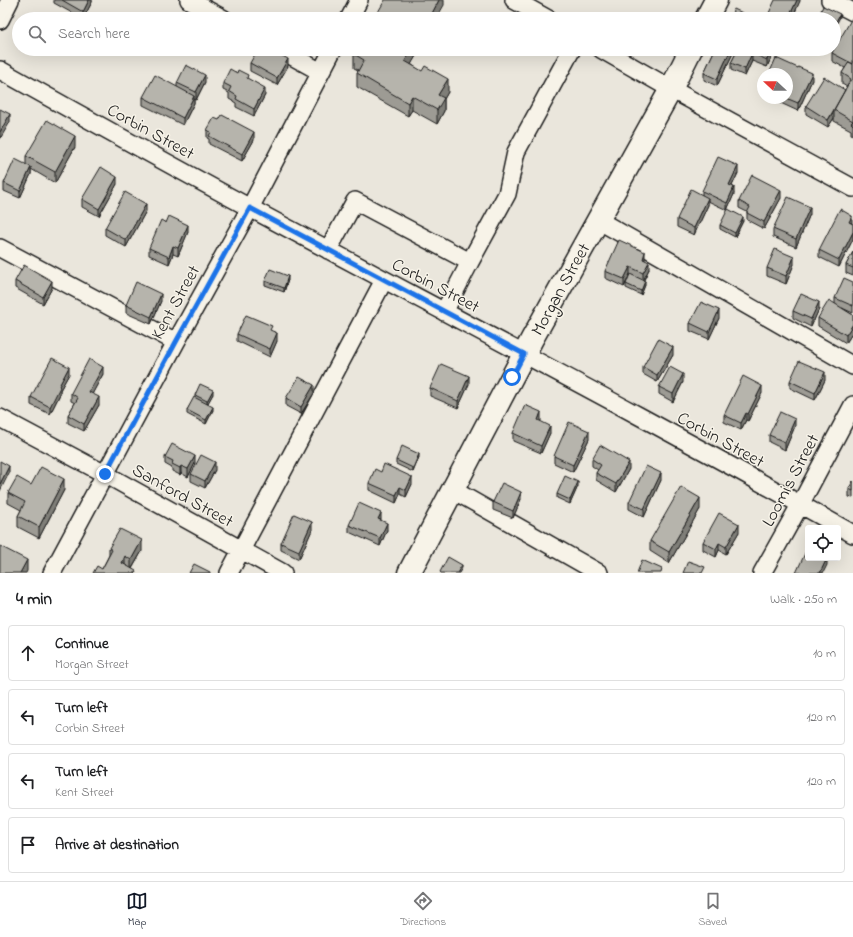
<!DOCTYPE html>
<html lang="en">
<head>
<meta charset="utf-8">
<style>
  :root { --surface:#fff; --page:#f6f6f6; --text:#202124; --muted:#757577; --line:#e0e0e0; --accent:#111827 }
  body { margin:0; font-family:"Indie Flower",sans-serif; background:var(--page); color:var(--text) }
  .controls { position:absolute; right:12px; bottom:12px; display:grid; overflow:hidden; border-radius:4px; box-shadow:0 4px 16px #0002 }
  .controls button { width:36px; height:36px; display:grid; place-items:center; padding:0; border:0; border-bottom:1px solid var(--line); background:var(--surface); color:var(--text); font:20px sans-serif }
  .compass { position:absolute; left:757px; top:68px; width:36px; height:36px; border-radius:50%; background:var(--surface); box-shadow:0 4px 16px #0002; rotate:292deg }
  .stop { position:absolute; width:12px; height:12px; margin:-9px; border:3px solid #1a73e8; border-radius:50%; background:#fff }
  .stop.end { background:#1a73e8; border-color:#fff; box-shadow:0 1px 4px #0008 }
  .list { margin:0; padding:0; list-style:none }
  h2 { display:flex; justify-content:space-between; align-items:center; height:52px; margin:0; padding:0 16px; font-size:17px }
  h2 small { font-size:13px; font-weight:400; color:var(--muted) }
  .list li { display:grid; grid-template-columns:26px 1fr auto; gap:12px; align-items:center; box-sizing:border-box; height:56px; margin:0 8px 8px; padding:0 8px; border:1px solid var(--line); border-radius:4px }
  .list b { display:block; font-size:15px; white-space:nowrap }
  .list p { margin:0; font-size:13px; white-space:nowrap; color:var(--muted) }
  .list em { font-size:13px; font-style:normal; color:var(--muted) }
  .icon { flex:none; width:22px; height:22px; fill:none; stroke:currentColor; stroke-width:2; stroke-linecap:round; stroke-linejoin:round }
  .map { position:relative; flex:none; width:853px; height:573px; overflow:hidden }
  .search { position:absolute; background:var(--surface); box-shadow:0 4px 16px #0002; left:12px; right:12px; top:12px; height:44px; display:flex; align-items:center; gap:10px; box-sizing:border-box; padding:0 14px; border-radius:22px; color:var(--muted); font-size:15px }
  .sheet { height:308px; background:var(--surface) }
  nav { display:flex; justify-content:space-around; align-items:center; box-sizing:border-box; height:56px; border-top:1px solid var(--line); background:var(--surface); font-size:11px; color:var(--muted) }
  nav a { display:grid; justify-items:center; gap:2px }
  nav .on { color:var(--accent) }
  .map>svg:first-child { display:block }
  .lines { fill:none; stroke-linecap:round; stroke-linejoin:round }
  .minor-casing { stroke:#1c1c1c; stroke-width:20 }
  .major-casing { stroke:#1c1c1c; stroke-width:25 }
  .minor { stroke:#f7f3e8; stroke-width:17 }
  .major { stroke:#f7f3e8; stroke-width:22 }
  .wall { fill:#9d9b94; stroke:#1c1c1c }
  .shaded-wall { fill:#7f7e78; stroke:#1c1c1c }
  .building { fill:#b6b4ac; stroke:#1c1c1c }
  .route { stroke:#1a73e8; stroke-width:5 }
  .labels { text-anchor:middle; stroke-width:3; stroke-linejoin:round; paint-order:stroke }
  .street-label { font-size:18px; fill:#1c1c1c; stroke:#f7f3e8 }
</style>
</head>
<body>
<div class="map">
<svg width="853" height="573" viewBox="0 0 853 573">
  <rect width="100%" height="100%" fill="#eae6dc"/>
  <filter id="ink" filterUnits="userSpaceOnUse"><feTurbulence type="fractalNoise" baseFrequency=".025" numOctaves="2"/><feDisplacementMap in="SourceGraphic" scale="8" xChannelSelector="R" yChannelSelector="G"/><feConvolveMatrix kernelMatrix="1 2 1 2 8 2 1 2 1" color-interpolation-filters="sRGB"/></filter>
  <g filter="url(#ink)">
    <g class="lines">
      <defs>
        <path id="minor" d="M189 0 224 19
          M514 0 548 19
          M830 0 853 12
          M349 19 359 0
          M0 20 10 0
          M279 49 321 72
          M601 49 671 89 853 188
          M0 70C84 117 168 164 252 209 453 317 655 422 853 534
          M598 220 853 366
          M0 248 176 342
          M328 250 355 201 470 262 507 194 516 152 572 49
          M444 312 470 262
          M0 418 105 474 283 573
          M453 490 599 573
          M52 573 176 342 250 208 333 49
          M229 573 384 280
          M762 573 800 505 853 405"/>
        <path id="major" d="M706 19 716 0
          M409 573 532 339 671 89 691 49"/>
      </defs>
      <!-- minor casing -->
      <use href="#minor" class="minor-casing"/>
      <!-- major casing -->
      <use href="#major" class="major-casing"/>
      <!-- minor -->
      <use href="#minor" class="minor"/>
      <!-- major -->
      <use href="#major" class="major"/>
    </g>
    <!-- wall -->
    <path class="wall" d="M54 0H92V2L83 19 54 3Z
      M800 0 792 19H769V13Z
      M853 18V135L851 134V130L834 121V118L828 127 806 114V106L845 90 847 87 842 84V73L845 68 832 61V53Z
      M357 49H420L411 64 448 92 444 99V111L437 124 412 110 408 116 357 87V73L358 70 354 68V54Z
      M715 49H735L717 86 704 80V73Z
      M738 49H775L767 67 752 61 745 76 731 70V63Z
      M250 63 288 66 277 85 250 71Z
      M248 79 265 95 254 116 236 107V103L229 99V93L223 90V83Z
      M812 80 798 111 774 100V98H787Z
      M205 82 196 100 194 99V103L183 125 143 105V97L177 87V83Z
      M207 130 254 140 242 161 209 144V139L207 138Z
      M75 147 55 183 31 169V174L20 198 4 191V183L26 164V156Z
      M738 173 732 186 734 194 727 210 708 201V205L694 235 677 227V219L702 195V191Z
      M117 184 99 216 82 207V199Z
      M781 198 764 229 747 220V212L739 208V201Z
      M146 211 126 247 105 235V228Z
      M810 214 796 247 773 237V229Z
      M743 221 735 237 720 229V225Z
      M852 223 853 224V239L839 267 819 257V250Z
      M188 232 178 256 173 254 169 264 149 255V248Z
      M853 252V276L846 273V265Z
      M645 260 649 269 644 280 645 285 641 295 626 288V284L630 274 624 287 605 278V271Z
      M794 264 786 284 767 276V268Z
      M288 280 284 292 265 285V281Z
      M15 281 52 288 43 304 15 288Z
      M853 282V313L842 308 853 315V332L846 343 818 326V318L835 304V298Z
      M161 301 151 324 126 313V305Z
      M819 309 811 327 793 318V311Z
      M719 318 709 339 690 331V323Z
      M237 334 277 341 270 357 237 341Z
      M673 355 657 382 643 374V367Z
      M69 374 60 390V394L50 414 31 405V397Z
      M103 374 92 394 99 405 84 431 68 423V415L75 403 71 401V393Z
      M825 380 815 400 790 388V381Z
      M683 382 673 402 659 394V387Z
      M469 384 458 408 430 396V388Z
      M314 393 301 414 286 406V398Z
      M762 393 748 421 746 420 741 430 724 422V415Z
      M213 394 207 404 213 410 206 424 187 414V410L195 397V395Z
      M541 420 540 422 550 433 541 453 513 441V433Z
      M795 426 785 450 769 442V435Z
      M589 439 573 472 554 463V456Z
      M165 457 195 463 188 477 181 473 180 475 172 471V468L165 464Z
      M419 457 413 472 396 464V460Z
      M592 459 629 469 616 492 596 480V473L598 470 592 466Z
      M215 470 205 488 191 481V474Z
      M661 480 644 517 629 509V502Z
      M853 481V498L849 497V489Z
      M369 483 412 484 406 497 400 494 396 503 369 490Z
      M31 485 64 490 39 538 18 527V516L21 510 8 503V493Z
      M578 486 570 504 557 498V494Z
      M521 499 513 518 493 510V502Z
      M700 509 669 563 650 551V541Z
      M381 520 387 530 380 546 349 532V525Z
      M312 530 299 559 281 550V543Z
      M739 532 726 554 719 550 716 557 703 550V542Z
      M109 548 142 551 132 569 136 573 102 569 109 555Z"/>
    <!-- shaded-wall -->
    <path class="shaded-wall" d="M89 0H92V2L83 19V12Z
      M439 0H444V5L436 19H429Z
      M797 0H800V1L792 19H788Z
      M840 14V17L834 29V25Z
      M412 49H420L405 75V61Z
      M731 49H735L717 86V79Z
      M772 49H775L767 67V60Z
      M752 53V61L745 76V69Z
      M288 59V66L277 85V78Z
      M812 73V80L798 111V103Z
      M205 75V82L196 100V92Z
      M448 79V92L444 99V111L437 124V110L438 95Z
      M265 88V95L254 116V109Z
      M194 96V103L183 125V118Z
      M412 96V110L408 116V103Z
      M834 111V118L828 127V120Z
      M10 114V122L0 139V132Z
      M254 132V140L242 161V154Z
      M75 136V147L55 183V172Z
      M738 166V173L729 192V185Z
      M31 167V174L20 198V191Z
      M117 177V184L99 216V209Z
      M734 187V194L727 210V203Z
      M781 190V198L764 229V222Z
      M708 198V205L694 235V228Z
      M146 204V211L126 247V240Z
      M810 207V214L796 247V239Z
      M852 216V223L849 222Z
      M743 217V221L735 237V233Z
      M188 225V232L178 256V248Z
      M853 232V239L839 267V260Z
      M173 246V254L169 264V257Z
      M645 252V260L643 259Z
      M794 257V264L786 284V276Z
      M649 262V269L643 281V273Z
      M630 267V274L624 287V279Z
      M288 276V280L284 292V288Z
      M52 281V288L43 304V297Z
      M645 281V285L641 295V291Z
      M161 294V301L151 324V317Z
      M819 302V309L811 327V319Z
      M719 310V318L709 339V332Z
      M853 324V332L846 343V335Z
      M277 333V341L270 357V349Z
      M673 347V355L657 382V375Z
      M69 367V374L60 390V394L50 414V407L59 386Z
      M103 367V374L89 400V392Z
      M825 372V380L815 400V393Z
      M683 374V382L673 402V394Z
      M469 376V384L458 408V401Z
      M314 385V393L301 414V407Z
      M762 386V393L748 421V414Z
      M213 390V394L207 405V401Z
      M99 397V405L84 431V424Z
      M213 407V410L206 424V420Z
      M541 412V420L538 428V420Z
      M746 413V420L741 430V423Z
      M795 419V426L785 450V442Z
      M550 426V433L541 453V446Z
      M589 431V439L573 472V465Z
      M419 454V457L413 472V468Z
      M195 456V463L188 477V469Z
      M215 462V470L205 488V481Z
      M629 462V469L616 492V484Z
      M9 466V473L0 491V484Z
      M181 466V473L180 475V468Z
      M661 473V480L644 517V509Z
      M412 477V484L406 497V490Z
      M64 479V490L39 538V527Z
      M578 482V486L570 504V500Z
      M400 487V494L396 503V495Z
      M521 492V499L513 518V511Z
      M700 498V509L669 563V552Z
      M381 513V520L378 519Z
      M312 522V530L299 559V551Z
      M387 523V530L380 546V538Z
      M739 524V532L726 554V547Z
      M142 540V551L131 570V560Z
      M719 543V550L716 557V549Z
      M125 556V567L122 563Z
      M827 558V565L823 573H820Z
      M27 560V571L26 573H20Z
      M462 565V568L459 573H457Z"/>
    <!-- building -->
    <path class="building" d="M62 0H89L83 12Z
      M385 0H439L429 19H374Z
      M775 0H797L788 19H782L769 13Z
      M823 6 840 14 834 25V19H822L818 17Z
      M734 9 747 15 746 19H729Z
      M852 18H853V64L832 53Z
      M258 49H270L288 59 277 78 250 63Z
      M357 49H412L405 61 422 71 425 66 448 79 438 95 444 98 437 110 412 96 408 103 357 73 364 60 354 54Z
      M715 49H731L717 79 704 73Z
      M738 49H772L767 60 752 53 745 69 731 63Z
      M776 58 798 68V67L812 73 798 103 786 98H787V74H769Z
      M849 62 853 64V125L851 123 853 121 834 110 851 79 842 73Z
      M186 65 205 75 196 92 177 83Z
      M230 69 237 73 238 70 248 75 247 78 265 88 254 109 236 99 237 96 229 91 231 87 223 83Z
      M155 75 194 96 183 118 143 97Z
      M824 77 845 90 828 120 806 106Z
      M0 109 10 114 0 132Z
      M222 115 254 132 242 154 209 136 211 132 207 130 214 118 219 120Z
      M47 120 75 136 55 172 26 156Z
      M718 157 738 166 729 185 734 187 727 203 702 191Z
      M15 159 31 167 20 191 4 183Z
      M101 167 117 177 99 209 82 199Z
      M752 175 781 190 764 222 747 213 750 207 739 201Z
      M691 189 708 198 694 228 677 219Z
      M125 192 146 204 126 240 105 228Z
      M788 197 810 207 796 239 773 229Z
      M728 209 743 217 735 233 720 225Z
      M840 209 852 216 849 222 853 224V232L839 260 819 250Z
      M169 216 188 225 178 248 173 246 169 257 149 248 161 220 166 223Z
      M619 240 645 252 643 259 649 262 643 273 630 267 624 279 605 271Z
      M775 249 794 257 786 276 767 268Z
      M853 252V268L846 265Z
      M24 265 52 281 43 297 15 281Z
      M270 269 288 276 284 288 265 281Z
      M630 274 645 281 641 291 626 284Z
      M844 278 853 282V306L835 298Z
      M136 282 161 294 151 317 126 305Z
      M801 294 819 302 811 319 793 311Z
      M829 300 853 315V324L846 335 818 318Z
      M701 302 719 310 709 332 690 323Z
      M246 315 272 326 270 330 277 333 270 349 237 334Z
      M658 339 673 347 657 375 643 367Z
      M52 358 69 367 59 386 60 387 50 407 31 397Z
      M89 359 103 367 89 392 99 397 84 424 68 415 78 398 71 393Z
      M799 361 825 372 815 393 790 381Z
      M441 364 469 376 458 401 430 388Z
      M670 367 683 374 673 394 659 387Z
      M743 376 762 386 748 414 746 413 741 423 724 415Z
      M299 377 314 385 301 407 286 398Z
      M200 384 213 390 207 401 195 395Z
      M194 397 213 407 206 420 187 410Z
      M525 405 541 412 538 420 550 426 541 446 513 433Z
      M780 412 795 419 785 442 769 435Z
      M569 422 589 431 573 465 554 456Z
      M172 444 195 456 188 469 181 466 180 468 172 464 173 461 165 457Z
      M600 445 629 462 616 484 596 473 601 465 592 459Z
      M402 446 419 454 413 468 396 460Z
      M201 455 215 462 205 481 191 474Z
      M0 461 9 466 0 484Z
      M384 464 412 477 406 490 400 487 396 495 369 483 375 469 381 472Z
      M646 466 661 473 644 509 629 502Z
      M41 467 64 479 39 527 18 516 25 502 8 493 17 477 31 485Z
      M565 476 578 482 570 500 557 494Z
      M853 481V491L849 489Z
      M502 483 521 492 513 511 493 502Z
      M681 487 700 498 669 552 650 541Z
      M359 503 381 513 378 519 387 523 380 538 349 525Z
      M719 513 739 524 726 547 719 543 716 549 703 542Z
      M294 514 312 522 299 551 281 543Z
      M120 529 142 540 131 560 125 556 122 563 136 571 135 573H93L97 566 102 569 112 550 109 548Z
      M0 546 27 560 20 573H0Z
      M807 549 808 558H827L820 573H796Z
      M448 557 462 565 457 573H441L440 572Z
      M642 560 662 569 661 573H637Z
      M688 561 705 567 702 573H683Z
      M194 564 210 572V573H189Z"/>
  </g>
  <g class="lines" filter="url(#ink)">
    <!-- route -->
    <path class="route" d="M105 474 176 342 250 208 524 354 512 377"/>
  </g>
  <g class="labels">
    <!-- street labels -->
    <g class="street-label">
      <text transform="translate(151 131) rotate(29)" y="6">Corbin Street</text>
      <text transform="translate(436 285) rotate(28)" y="6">Corbin Street</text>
      <text transform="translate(560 289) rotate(-61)" y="6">Morgan Street</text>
      <text transform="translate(175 302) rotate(-61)" y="6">Kent Street</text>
      <text transform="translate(721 439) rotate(29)" y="6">Corbin Street</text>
      <text transform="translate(790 480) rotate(-62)" y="6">Loomis Street</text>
      <text transform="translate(183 495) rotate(29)" y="6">Sanford Street</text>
    </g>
  </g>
</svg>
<div class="controls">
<button><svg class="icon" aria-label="locate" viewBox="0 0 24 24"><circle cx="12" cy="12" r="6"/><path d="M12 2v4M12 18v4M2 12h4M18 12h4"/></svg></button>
</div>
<svg class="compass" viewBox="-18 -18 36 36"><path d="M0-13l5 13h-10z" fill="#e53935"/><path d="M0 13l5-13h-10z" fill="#757577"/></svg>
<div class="stop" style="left:512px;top:377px"></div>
<div class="stop end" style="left:105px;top:474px"></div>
<div class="search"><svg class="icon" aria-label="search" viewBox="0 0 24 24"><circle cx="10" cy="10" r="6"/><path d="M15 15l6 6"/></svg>Search here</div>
</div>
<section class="sheet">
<h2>4 min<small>Walk · 250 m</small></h2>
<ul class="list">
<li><svg class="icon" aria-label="ahead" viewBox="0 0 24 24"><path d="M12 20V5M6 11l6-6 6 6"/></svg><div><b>Continue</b><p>Morgan Street</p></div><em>10 m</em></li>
<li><svg class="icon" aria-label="left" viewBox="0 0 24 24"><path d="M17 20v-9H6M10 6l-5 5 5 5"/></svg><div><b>Turn left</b><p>Corbin Street</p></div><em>120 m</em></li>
<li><svg class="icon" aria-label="left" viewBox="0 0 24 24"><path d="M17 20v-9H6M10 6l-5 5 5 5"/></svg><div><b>Turn left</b><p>Kent Street</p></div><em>120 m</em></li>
<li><svg class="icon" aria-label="arrive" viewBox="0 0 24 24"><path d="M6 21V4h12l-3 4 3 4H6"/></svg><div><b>Arrive at destination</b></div></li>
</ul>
</section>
<nav>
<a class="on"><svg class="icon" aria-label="map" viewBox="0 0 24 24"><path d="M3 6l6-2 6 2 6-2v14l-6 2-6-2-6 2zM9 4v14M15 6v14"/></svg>Map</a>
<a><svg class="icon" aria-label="directions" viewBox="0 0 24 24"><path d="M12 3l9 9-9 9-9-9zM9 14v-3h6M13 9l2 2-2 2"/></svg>Directions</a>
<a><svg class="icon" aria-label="saved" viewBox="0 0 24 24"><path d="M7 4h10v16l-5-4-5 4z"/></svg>Saved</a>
</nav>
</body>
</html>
